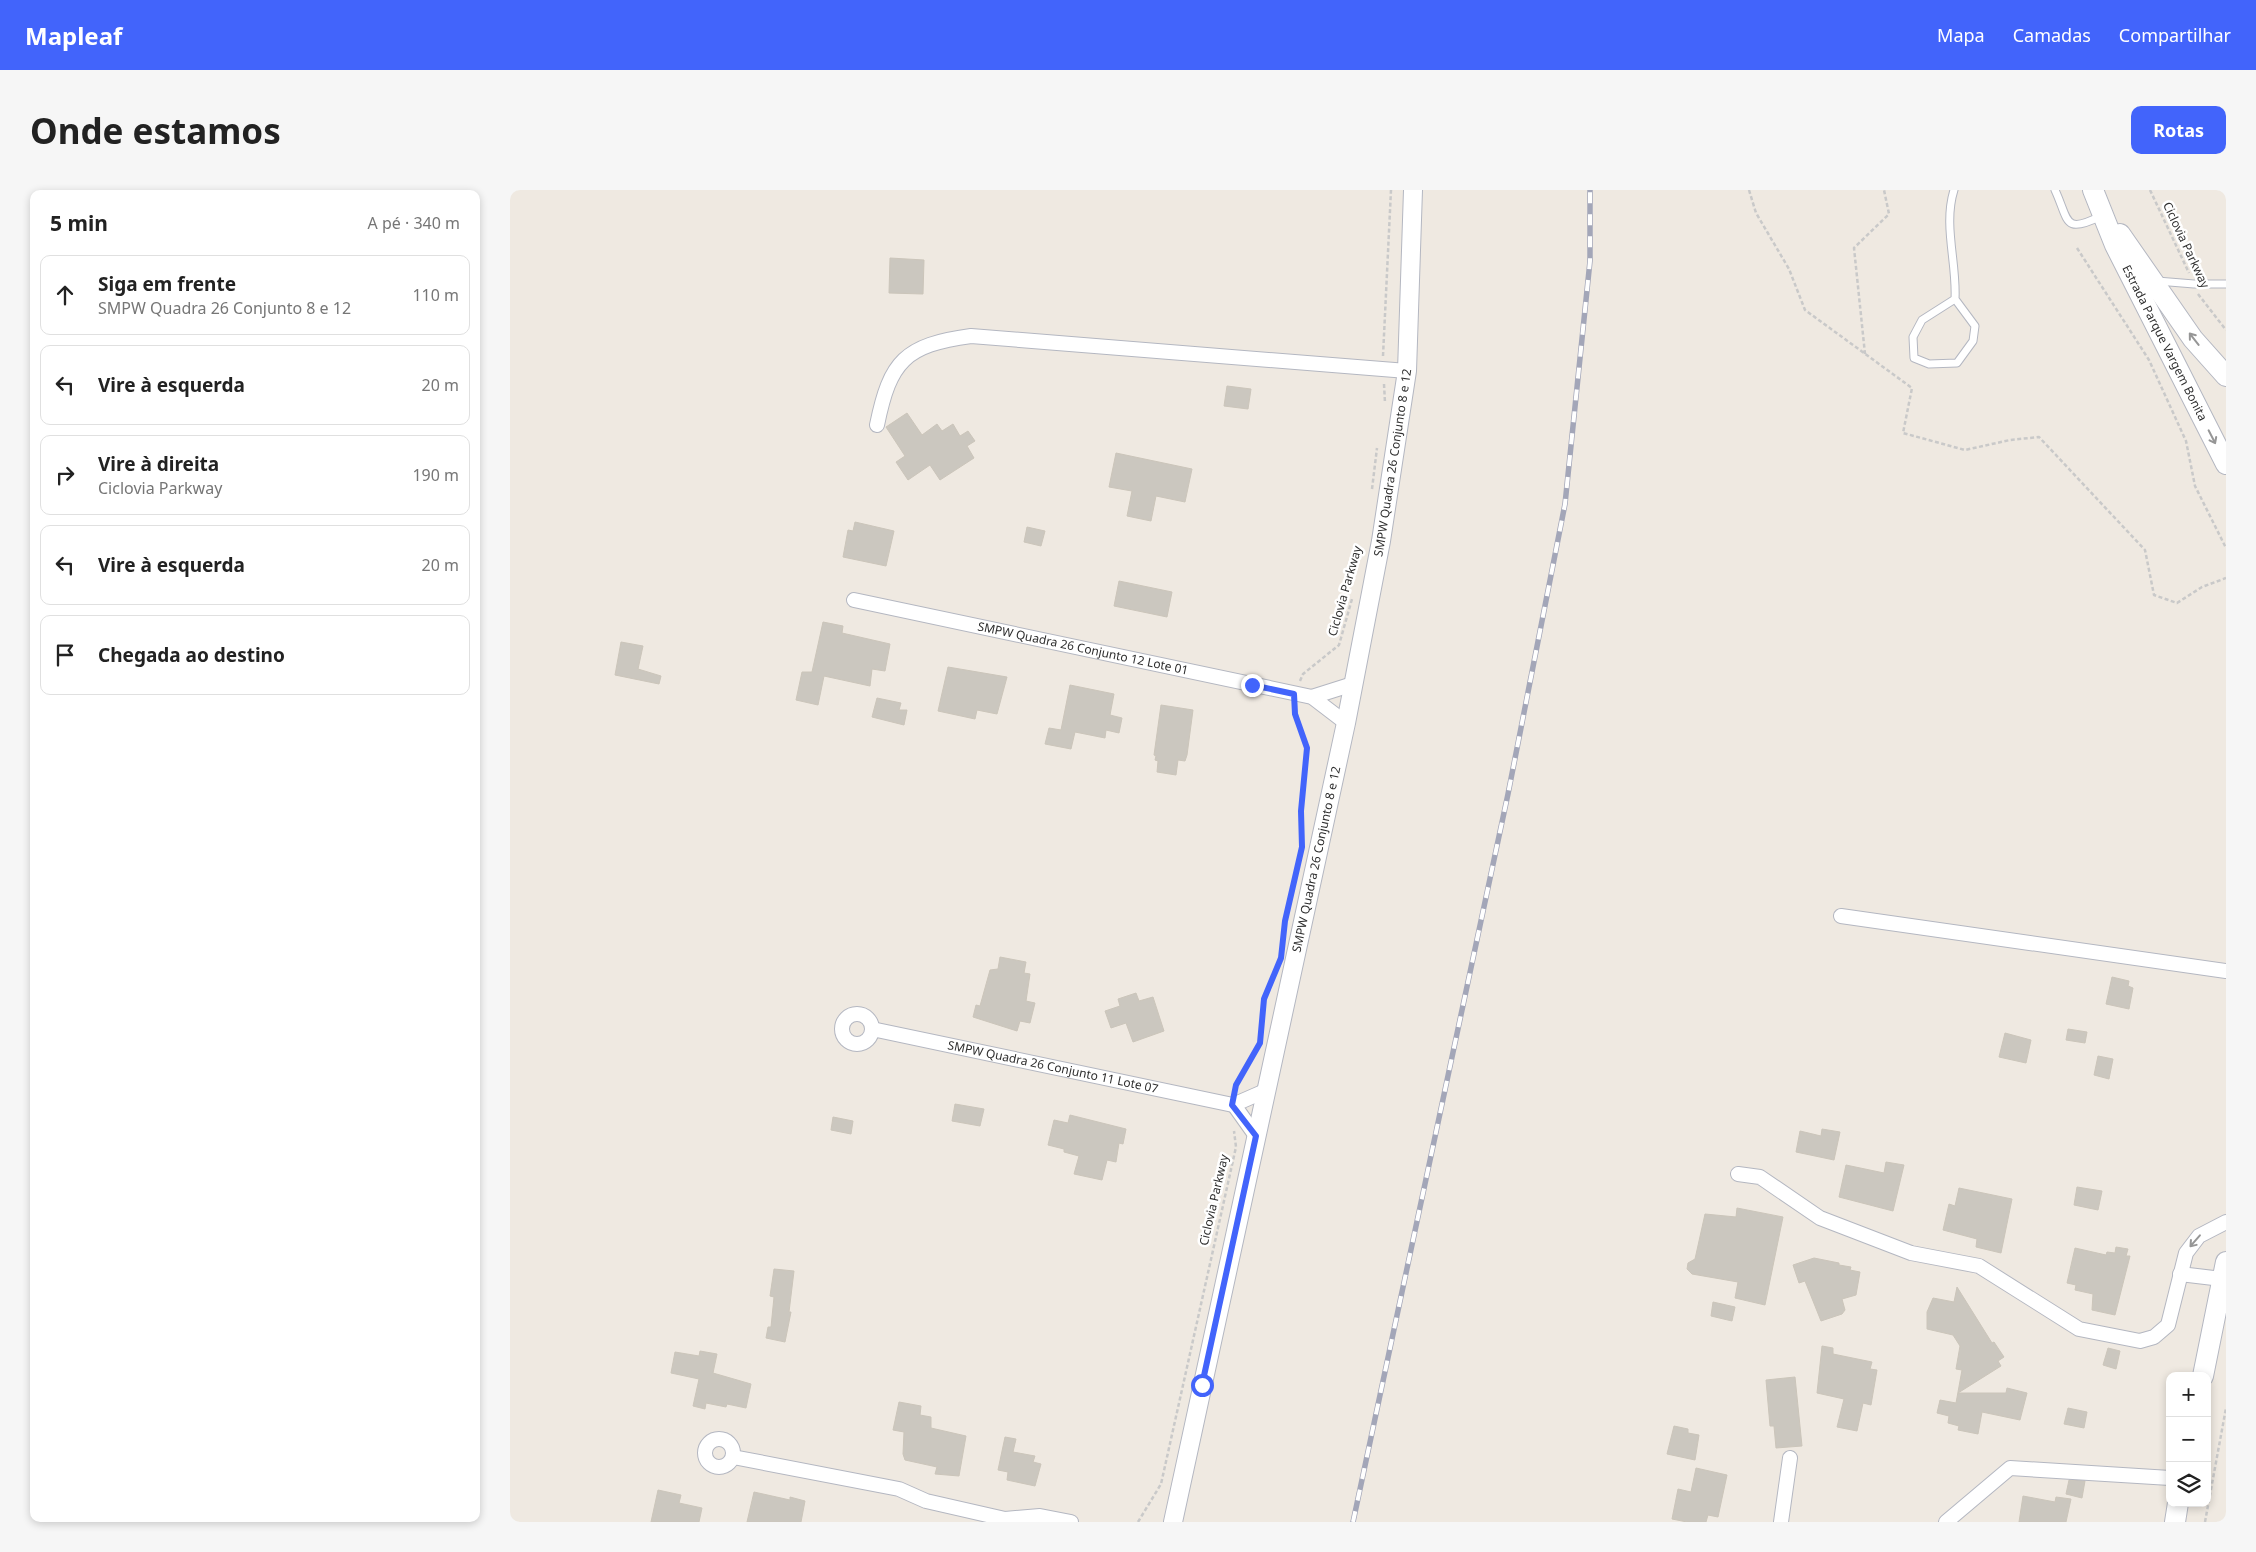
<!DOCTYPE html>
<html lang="pt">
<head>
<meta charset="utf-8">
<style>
  :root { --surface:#fff; --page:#f6f6f6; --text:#222; --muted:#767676; --line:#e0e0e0; --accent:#4264fb }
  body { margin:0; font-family:"Noto Sans",sans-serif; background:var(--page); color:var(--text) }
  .controls { position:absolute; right:15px; bottom:15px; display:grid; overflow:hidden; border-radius:10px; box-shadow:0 2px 8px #0003 }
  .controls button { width:45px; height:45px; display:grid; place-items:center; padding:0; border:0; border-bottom:1px solid var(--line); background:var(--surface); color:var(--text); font:25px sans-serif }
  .stop { position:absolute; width:15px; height:15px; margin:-11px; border:4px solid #4264fb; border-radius:50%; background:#fff }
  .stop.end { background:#4264fb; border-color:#fff; box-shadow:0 1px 5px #0008 }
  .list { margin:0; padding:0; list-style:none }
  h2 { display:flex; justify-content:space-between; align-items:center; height:65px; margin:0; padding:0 20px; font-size:21px }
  h2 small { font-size:16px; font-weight:400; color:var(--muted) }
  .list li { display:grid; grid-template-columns:32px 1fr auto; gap:15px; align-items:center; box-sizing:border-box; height:80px; margin:0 10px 10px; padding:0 10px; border:1px solid var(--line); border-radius:10px }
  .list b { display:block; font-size:19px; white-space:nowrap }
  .list p { margin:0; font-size:16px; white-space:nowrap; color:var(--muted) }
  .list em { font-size:16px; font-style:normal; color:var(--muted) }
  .icon { flex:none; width:28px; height:28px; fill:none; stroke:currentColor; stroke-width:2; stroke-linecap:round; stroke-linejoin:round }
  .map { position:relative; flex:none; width:1716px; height:1332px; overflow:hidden; border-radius:10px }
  header { display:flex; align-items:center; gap:30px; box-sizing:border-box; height:70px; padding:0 25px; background:var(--accent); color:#fff }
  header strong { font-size:24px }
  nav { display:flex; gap:28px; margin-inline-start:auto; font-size:18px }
  .intro { display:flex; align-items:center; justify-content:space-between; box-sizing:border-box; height:120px; padding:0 30px }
  h1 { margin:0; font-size:35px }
  .button { padding:12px 22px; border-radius:10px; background:var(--accent); color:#fff; font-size:18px; font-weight:700 }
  main { display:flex; gap:30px; padding:0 30px }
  aside { flex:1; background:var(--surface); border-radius:10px; box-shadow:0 2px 8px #0003 }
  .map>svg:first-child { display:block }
  .building { fill:#cbc7bf; stroke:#cbc5ba }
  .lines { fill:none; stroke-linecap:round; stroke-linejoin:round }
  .service-casing { stroke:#b4b7c1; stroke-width:9 }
  .minor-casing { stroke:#b4b7c1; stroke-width:16 }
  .tertiary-casing { stroke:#b4b7c1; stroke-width:20 }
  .secondary-casing { stroke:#b4b7c1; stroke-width:22 }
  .path { stroke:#c9c9c9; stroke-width:2.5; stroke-dasharray:4 2.5; stroke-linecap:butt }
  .service { stroke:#fff; stroke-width:7 }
  .minor { stroke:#fff; stroke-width:14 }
  .tertiary { stroke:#fff; stroke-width:18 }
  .secondary { stroke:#fff; stroke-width:20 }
  .rail-casing { stroke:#a3a6b8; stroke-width:5.5 }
  .rail { stroke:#fff; stroke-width:4; stroke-dasharray:11; stroke-linecap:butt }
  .oneway { stroke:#969696 }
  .route { stroke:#4264fb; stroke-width:6 }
  .labels { text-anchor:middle; stroke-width:5; stroke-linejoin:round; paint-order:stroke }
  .street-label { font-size:12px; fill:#2e2e2e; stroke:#fff }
</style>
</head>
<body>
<header>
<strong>Mapleaf</strong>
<nav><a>Mapa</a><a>Camadas</a><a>Compartilhar</a></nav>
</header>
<div class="intro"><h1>Onde estamos</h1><a class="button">Rotas</a></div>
<main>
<aside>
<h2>5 min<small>A pé · 340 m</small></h2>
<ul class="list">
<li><svg class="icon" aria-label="ahead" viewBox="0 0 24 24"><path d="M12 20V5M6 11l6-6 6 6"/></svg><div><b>Siga em frente</b><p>SMPW Quadra 26 Conjunto 8 e 12</p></div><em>110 m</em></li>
<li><svg class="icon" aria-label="left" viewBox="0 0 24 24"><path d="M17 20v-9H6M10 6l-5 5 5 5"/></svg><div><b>Vire à esquerda</b></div><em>20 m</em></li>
<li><svg class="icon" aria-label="right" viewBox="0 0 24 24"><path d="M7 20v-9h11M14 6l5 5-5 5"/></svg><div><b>Vire à direita</b><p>Ciclovia Parkway</p></div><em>190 m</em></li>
<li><svg class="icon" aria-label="left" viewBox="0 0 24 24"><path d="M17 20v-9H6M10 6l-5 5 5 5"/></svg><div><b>Vire à esquerda</b></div><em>20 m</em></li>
<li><svg class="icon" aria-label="arrive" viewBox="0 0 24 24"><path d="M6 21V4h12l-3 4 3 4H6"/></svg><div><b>Chegada ao destino</b></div></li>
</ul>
</aside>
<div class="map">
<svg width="1716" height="1332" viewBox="0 0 1716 1332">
  <rect width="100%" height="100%" fill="#efe9e1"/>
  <!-- building -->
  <path class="building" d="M380 68 414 70 413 104 379 103Z
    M717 196 741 199 738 219 714 216Z
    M397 223 412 245 427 234 432 241 443 234 450 246 458 241 465 251 457 256 464 268 430 290 420 275 398 290 386 272 395 266 376 237Z
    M606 263 682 279 675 312 646 306 641 331 617 326 622 301 599 297Z
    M345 332 384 341 376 376 333 367 338 340 343 341Z
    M517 337 535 341 531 356 514 352Z
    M609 391 662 402 657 427 604 416Z
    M313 432 333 436 332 443 380 454 375 481 362 479 360 496 314 486 308 515 286 510 292 482H302Z
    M111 452 133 456 128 479 151 486 149 494 105 485Z
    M438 477 497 487 487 524 467 520 465 529 428 521Z
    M560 495 604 504 600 525 612 528 609 543 596 540 595 548 565 542 561 559 535 554 539 538 551 540Z
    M367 508 391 513 389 520H397L394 535 362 527Z
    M651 515 683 520 677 565 675 571 668 570 666 585 647 582 648 571 645 570 646 566 644 565Z
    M490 767 516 772 514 783 520 784 516 811 525 813 520 833 510 831 507 841 463 827 466 815 470 816 480 780 488 779Z
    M1602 787 1619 791 1618 796 1623 798 1619 819 1596 814Z
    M626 803 629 811 643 807 654 841 623 852 616 833 601 838 595 821 610 816 608 809Z
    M1558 839 1577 842 1575 853 1556 850Z
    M1495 843 1521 850 1516 873 1489 867Z
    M1588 866 1603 869 1599 889 1584 885Z
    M445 914 474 919 470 936 442 931Z
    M560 925 616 939 613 954 609 953 606 972 597 970 592 990 564 984 569 966 554 962V959L538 955 544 930 558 933Z
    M323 927 343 931 341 944 321 940Z
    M1312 939 1330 942 1324 970 1286 962 1290 941 1311 946Z
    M1376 972 1394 975 1383 1021 1329 1007 1336 975 1374 983Z
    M1567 997 1592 1001 1588 1020 1564 1015Z
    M1449 998 1502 1009 1491 1063 1466 1057 1467 1049 1433 1040 1439 1014 1445 1016Z
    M1227 1018 1273 1027 1255 1115 1225 1108 1228 1092 1182 1084 1177 1079 1178 1073 1185 1069 1195 1024 1226 1027Z
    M1606 1057 1618 1059 1616 1066H1620L1605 1125 1582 1120 1583 1104 1565 1100 1566 1095 1557 1093 1565 1058 1596 1065 1597 1062 1605 1063Z
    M1304 1068 1329 1073V1075L1341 1077 1340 1080 1350 1082 1346 1105 1332 1109 1335 1120 1332 1124 1311 1131 1295 1091 1289 1093 1283 1075Z
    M264 1079 284 1081 279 1122H281L275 1152 256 1148 258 1137H261L264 1107 260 1106Z
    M1447 1097 1482 1153 1484 1152 1494 1167 1488 1171 1491 1176 1448 1203H1496L1497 1198 1517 1203 1510 1230 1472 1222 1468 1244 1448 1240 1449 1236 1438 1233 1439 1226 1427 1223 1430 1210 1446 1213 1452 1180 1446 1179 1450 1156 1443 1145 1417 1139V1122L1423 1108 1444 1112Z
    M1203 1112 1225 1117 1222 1131 1201 1126Z
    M1312 1156 1323 1158V1164L1362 1172 1360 1179 1367 1180 1361 1215 1353 1213 1347 1241 1327 1237 1334 1209 1307 1203Z
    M1598 1158 1610 1161 1606 1179 1593 1175Z
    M190 1161 207 1164 203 1183 241 1194 236 1218 217 1214 216 1217 196 1213 195 1219 183 1216 189 1189 161 1183 165 1162 189 1166Z
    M1285 1187 1292 1256 1266 1258 1264 1236H1260L1256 1190Z
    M389 1212 411 1216 410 1225 421 1227V1238L456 1246 449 1286 425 1284 427 1277 395 1270 393 1264 394 1242 383 1240Z
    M1558 1218 1577 1222 1574 1238 1554 1234Z
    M1164 1236 1178 1239V1243L1189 1245 1185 1270 1157 1264Z
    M495 1247 506 1249 503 1262 525 1266 523 1272 531 1274 525 1296 497 1290 498 1282 488 1280Z
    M1186 1278 1217 1285 1208 1327 1198 1325 1196 1332H1177L1162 1329 1168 1299 1181 1302Z
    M1559 1290 1575 1291 1572 1308 1556 1304Z
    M148 1300 171 1305 169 1313 192 1318 189 1332H141Z
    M244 1302 280 1310V1307L295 1311 291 1332H237Z
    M1513 1306 1545 1312 1546 1307 1561 1309 1556 1332H1509Z"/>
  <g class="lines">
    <defs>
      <path id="service" d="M1444 0C1433 35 1447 73 1445 109L1412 130 1403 147 1404 168 1419 174 1447 173 1463 151 1465 136 1445 109
        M1545 0C1559 30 1553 45 1591 26
        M1647 91 1684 94H1716"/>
      <g id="minor">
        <path d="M367 235C380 171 395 155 461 146L897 181"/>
        <path id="s1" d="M344 410 802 507 836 533"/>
        <path d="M802 507 843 494"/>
        <path d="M1331 726 1716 781"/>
        <circle cx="347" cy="839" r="15"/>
        <path id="s2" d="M362 839 723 915 755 901"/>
        <path d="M724 915 746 946"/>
        <path d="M1228 984 1250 987 1310 1028 1401 1063 1469 1076 1569 1139 1630 1151 1644 1147 1658 1135 1676 1063 1689 1046 1716 1032"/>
        <path d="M1670 1084 1712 1089 1716 1093"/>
        <circle cx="209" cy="1263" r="14"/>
        <path d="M223 1267 389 1299 416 1311 495 1329 530 1326 561 1332"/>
        <path d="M1271 1332 1280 1268"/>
        <path d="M1436 1332 1500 1278 1660 1288"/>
      </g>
      <g id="tertiary">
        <path id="s3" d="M663 1332 836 533 871 351 897 181 903 0"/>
      </g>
      <g id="secondary">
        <path id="s4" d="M1583 0 1605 55 1716 274"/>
        <path d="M1610 44 1683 149 1716 186"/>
        <path d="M1693 1186 1716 1072"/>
        <path d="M1665 1332 1668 1313"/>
      </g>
    </defs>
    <!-- service casing -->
    <use href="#service" class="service-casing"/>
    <!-- minor casing -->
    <use href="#minor" class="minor-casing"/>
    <!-- tertiary casing -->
    <use href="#tertiary" class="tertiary-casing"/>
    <!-- secondary casing -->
    <use href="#secondary" class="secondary-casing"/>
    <!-- path -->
    <path class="path" d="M1239 0 1246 23 1279 79 1295 120 1402 198 1393 243 1455 260 1500 250 1529 247 1635 360 1644 405 1667 413 1692 397 1716 388
      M1640 0 1679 83
      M1567 58 1639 170 1676 251 1685 296 1716 358
      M1688 104 1716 140
      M1355 164 1344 58 1379 24 1374 0
      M873 166 881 0
      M874 194 875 213
      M862 299 867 258
      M790 491 793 484 829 455 842 409
      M785 518 797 559 791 621V658
      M775 733 780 709
      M751 845 754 809 763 787
      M725 898 750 853
      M628 1332 651 1294 726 957 724 941
      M1695 1332 1716 1218"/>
    <!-- service -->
    <use href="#service" class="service"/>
    <!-- minor -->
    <use href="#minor" class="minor"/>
    <!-- tertiary -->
    <use href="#tertiary" class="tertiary"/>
    <!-- secondary -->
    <use href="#secondary" class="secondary"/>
    <defs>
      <path id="rail" d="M843 1332 998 604 1055 314 1080 71V0"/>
    </defs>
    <!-- rail casing -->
    <use href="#rail" class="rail-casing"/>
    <!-- rail -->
    <use href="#rail" class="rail"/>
  </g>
  <!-- one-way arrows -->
  <defs><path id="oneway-shaft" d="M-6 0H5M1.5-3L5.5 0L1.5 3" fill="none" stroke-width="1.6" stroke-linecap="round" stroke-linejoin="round" transform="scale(1.25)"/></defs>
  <g class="oneway">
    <use href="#oneway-shaft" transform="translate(1684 149) rotate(-128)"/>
    <use href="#oneway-shaft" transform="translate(1702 247) rotate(63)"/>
    <use href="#oneway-shaft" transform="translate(1685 1051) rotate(131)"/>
  </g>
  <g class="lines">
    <!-- route -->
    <path class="route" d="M692 1195 746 946 722 915 726 895 750 853 754 809 771 768 775 731 792 657 791 621 797 558 785 524 784 504 742 495"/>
  </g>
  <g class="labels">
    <!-- street labels -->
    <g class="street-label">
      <text transform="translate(1676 55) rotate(65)" y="4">Ciclovia Parkway</text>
      <text dy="4" stroke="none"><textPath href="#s4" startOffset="169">Estrada Parque Vargem Bonita</textPath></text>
      <text dy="4" stroke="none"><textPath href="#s3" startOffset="1082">SMPW Quadra 26 Conjunto 8 e 12</textPath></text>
      <text transform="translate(835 401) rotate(-74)" y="4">Ciclovia Parkway</text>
      <text dy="4" stroke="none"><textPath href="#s1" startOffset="234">SMPW Quadra 26 Conjunto 12 Lote 01</textPath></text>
      <text dy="4" stroke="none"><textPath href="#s3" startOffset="678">SMPW Quadra 26 Conjunto 8 e 12</textPath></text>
      <text dy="4" stroke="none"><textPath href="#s2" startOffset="185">SMPW Quadra 26 Conjunto 11 Lote 07</textPath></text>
      <text transform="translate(704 1010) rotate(-77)" y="4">Ciclovia Parkway</text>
    </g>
  </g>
</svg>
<div class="controls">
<button>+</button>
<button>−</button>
<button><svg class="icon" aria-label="layers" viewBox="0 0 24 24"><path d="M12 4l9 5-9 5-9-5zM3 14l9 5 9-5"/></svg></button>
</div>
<div class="stop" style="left:692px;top:1195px"></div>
<div class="stop end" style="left:742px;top:495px"></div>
</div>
</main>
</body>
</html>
